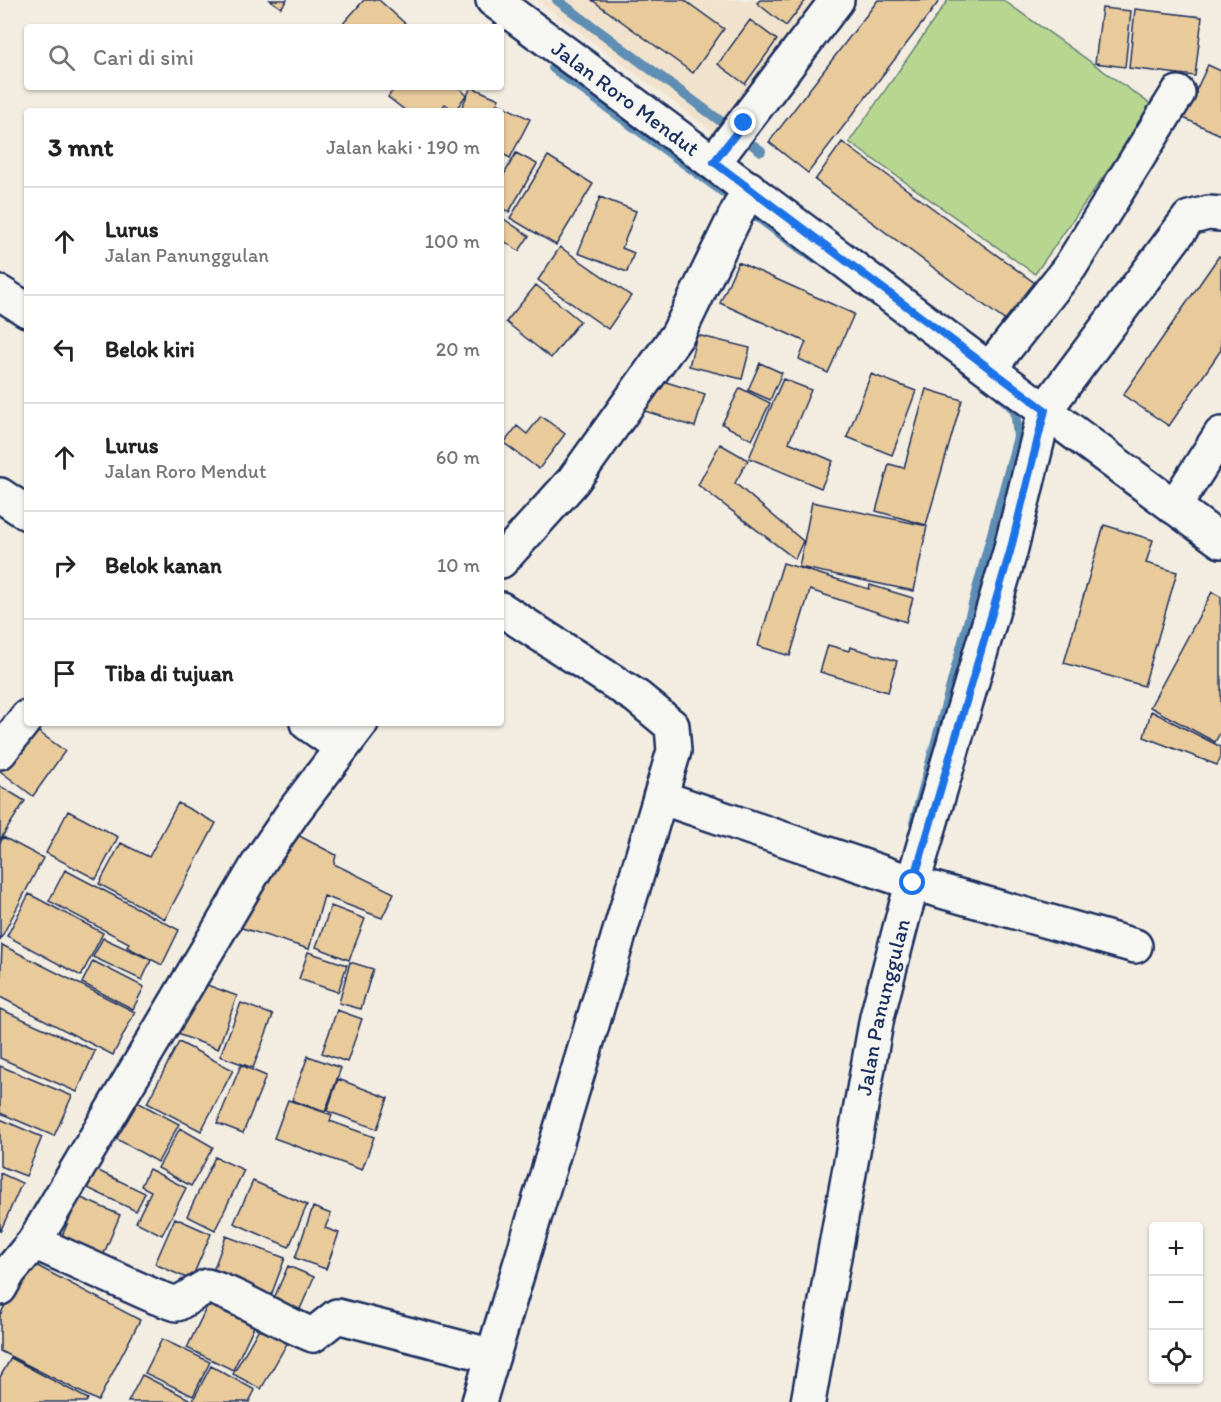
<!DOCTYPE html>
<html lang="id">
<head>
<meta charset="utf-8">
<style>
  :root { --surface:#fff; --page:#f2f2f2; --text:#222; --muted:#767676; --line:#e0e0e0 }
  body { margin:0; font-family:Itim,sans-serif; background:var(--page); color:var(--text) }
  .controls { position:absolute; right:18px; bottom:18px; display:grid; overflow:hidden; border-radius:6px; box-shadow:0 2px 4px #0004 }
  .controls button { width:54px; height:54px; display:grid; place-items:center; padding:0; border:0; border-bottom:2px solid var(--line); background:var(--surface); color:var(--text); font:30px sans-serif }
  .stop { position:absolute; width:18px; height:18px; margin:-14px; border:4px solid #1a73e8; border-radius:50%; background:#fff }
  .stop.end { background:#1a73e8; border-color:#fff; box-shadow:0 2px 6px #0008 }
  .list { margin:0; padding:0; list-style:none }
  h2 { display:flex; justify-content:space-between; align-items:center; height:78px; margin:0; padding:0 24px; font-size:26px }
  h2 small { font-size:20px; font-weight:400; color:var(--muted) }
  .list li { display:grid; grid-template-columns:39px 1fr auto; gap:18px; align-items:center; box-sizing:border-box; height:108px; padding:0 24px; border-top:2px solid var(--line) }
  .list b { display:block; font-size:22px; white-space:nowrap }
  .list p { margin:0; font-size:20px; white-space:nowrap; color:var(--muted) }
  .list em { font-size:20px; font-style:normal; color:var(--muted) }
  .icon { flex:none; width:33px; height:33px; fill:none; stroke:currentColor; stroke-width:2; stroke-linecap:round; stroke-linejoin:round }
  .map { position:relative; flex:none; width:1221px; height:1402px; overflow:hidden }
  .search { position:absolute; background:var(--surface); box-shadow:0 2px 4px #0004; left:24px; top:24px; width:480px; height:66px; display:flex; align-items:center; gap:15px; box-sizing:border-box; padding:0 21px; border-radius:6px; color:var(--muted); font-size:22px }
  .panel { position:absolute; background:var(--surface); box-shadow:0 2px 4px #0004; left:24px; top:108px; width:480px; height:618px; border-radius:6px }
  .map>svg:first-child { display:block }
  .built { fill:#f0e2cc }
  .green { fill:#b7d791; stroke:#698378; stroke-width:1.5 }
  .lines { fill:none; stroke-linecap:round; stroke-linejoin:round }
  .stream { stroke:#5f8eb4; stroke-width:10 }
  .building { fill:#e8ca9b; stroke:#1b2f5e; stroke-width:1.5 }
  .minor-casing { stroke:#1b2f5e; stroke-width:38 }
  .major-casing { stroke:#1b2f5e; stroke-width:38 }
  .minor { stroke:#f6f6f2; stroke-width:33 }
  .major { stroke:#f6f6f2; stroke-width:33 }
  .route { stroke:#1a73e8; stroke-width:8 }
  .labels { text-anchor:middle; stroke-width:6; stroke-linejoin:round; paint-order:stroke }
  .street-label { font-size:22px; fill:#1b2f5e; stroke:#f6f6f2 }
</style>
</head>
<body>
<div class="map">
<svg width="1221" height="1402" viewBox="0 0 1221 1402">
  <rect width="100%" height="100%" fill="#f3ede1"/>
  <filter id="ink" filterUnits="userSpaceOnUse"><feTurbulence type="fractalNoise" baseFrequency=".0167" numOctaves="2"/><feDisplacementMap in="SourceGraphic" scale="12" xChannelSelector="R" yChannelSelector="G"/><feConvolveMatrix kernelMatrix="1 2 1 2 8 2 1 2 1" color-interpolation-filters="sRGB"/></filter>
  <g filter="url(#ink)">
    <!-- built -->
    <path class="built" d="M537 0H837L728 143Z"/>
    <!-- green -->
    <path class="green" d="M948 0H1003L1153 106 1035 274 849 142Z"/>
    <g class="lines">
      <!-- stream -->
      <path class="stream" d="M557 0 761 151
        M553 68 815 259
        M914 823 1018 437 1015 410 1001 397"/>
    </g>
    <!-- building -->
    <path class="building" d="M270 0H287L281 8Z
      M364 0H379L409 27H340Z
      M592 0H684L724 29 693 73Z
      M760 0H806L786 26 757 3Z
      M878 0H940L808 173 769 142Z
      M1102 8 1131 11 1125 67 1095 63Z
      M1135 9 1202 17 1195 76 1129 68Z
      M750 20 777 40 745 84 718 64Z
      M1208 65 1221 71V135L1183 118Z
      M395 87H459L466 95 455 111 445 104 440 111H406L388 97Z
      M471 87 499 99 493 111H460Z
      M499 104 530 119 510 158 501 153V111H495Z
      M842 142 1039 286 1011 325 815 180Z
      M516 153 537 164 509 212 501 208V180Z
      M548 156 593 184 556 245 510 218Z
      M600 197 636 211 622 248 634 253 627 272 578 253Z
      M501 217 529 236 519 251 501 239Z
      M560 247 631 296 608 329 538 280Z
      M1219 256 1221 258V350L1169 426 1123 395Z
      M738 262 854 314 828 373 799 359 806 342 720 303Z
      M536 285 580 321 551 358 506 322Z
      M697 335 750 348 742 379 689 366Z
      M760 363 782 373 770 400 748 390Z
      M871 374 916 391 892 455 847 437Z
      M653 378 705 394 695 427 642 410Z
      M783 379 811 390 789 442 833 461 821 488 749 458Z
      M740 388 770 403 752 440 722 424Z
      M926 389 962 400 926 525 876 511 889 464 904 468Z
      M541 416 565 434 539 469 504 443 517 426 527 434Z
      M720 444 748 460 735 483 803 541 795 559 698 485Z
      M812 502 927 526 914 591 799 567Z
      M1104 525 1153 540 1146 563 1177 572 1144 686 1064 663Z
      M783 563 869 589 870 585 913 598 906 622 810 590 790 656 758 646Z
      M1212 592 1221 597V731L1215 742 1150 707Z
      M828 645 849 651 850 647 897 661 888 692 820 672Z
      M1151 711 1221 747V757L1217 765 1144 737Z
      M25 722 65 751 33 796 0 771V757Z
      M0 786 25 801 0 840Z
      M178 803 216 823 165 919 99 884 121 843 149 857Z
      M68 811 118 837 96 879 46 853Z
      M286 829 336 855 334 864 394 893 382 918 324 896 309 949 226 923Z
      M3 837 43 858 0 940V843Z
      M65 870 179 930 162 965 127 947 129 943 49 901Z
      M29 894 103 933 81 976 7 936Z
      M331 906 365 919 349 960 316 947Z
      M103 938 151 960 142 980 93 957Z
      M2 945 135 1012 113 1055 0 997Z
      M308 952 347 965 338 992 299 979Z
      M93 961 144 987 133 1009 82 983Z
      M350 962 373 969 361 1009 339 1003Z
      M191 979 237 996 218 1049 172 1032Z
      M241 1003 273 1015 253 1068 220 1056Z
      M0 1009 95 1051 77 1092 0 1058Z
      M337 1010 362 1019 347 1062 322 1053Z
      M179 1042 233 1070 201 1131 147 1103Z
      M308 1056 341 1068 325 1112 292 1100Z
      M241 1065 266 1076 243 1133 217 1123Z
      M0 1066 72 1096 54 1136 0 1113Z
      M338 1079 388 1098 377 1129 327 1111Z
      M126 1096 179 1124 158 1162 106 1133Z
      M288 1100 332 1115 330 1121 374 1137 362 1170 274 1138Z
      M0 1119 42 1137 26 1176 0 1166Z
      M180 1128 213 1147 191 1186 158 1168Z
      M215 1157 244 1170 215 1230 187 1216Z
      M86 1165 145 1193 136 1211 77 1183Z
      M149 1169 186 1188 162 1235 136 1222 151 1191 141 1186Z
      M0 1173 22 1183 0 1232Z
      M253 1181 307 1205 289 1247 234 1223Z
      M79 1197 120 1215 100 1263 58 1245Z
      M313 1207 331 1214 325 1228 339 1233 326 1269 295 1258Z
      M175 1218 211 1234 191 1280 155 1264Z
      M226 1236 285 1258 269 1301 210 1279Z
      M28 1261 140 1320 98 1401 0 1351V1315Z
      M288 1266 314 1277 294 1323 268 1312Z
      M212 1296 258 1318 233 1370 187 1348Z
      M265 1318 293 1333 261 1389 233 1374Z
      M162 1339 210 1362 193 1396 145 1373Z
      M11 1358 88 1399 86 1402H0V1377Z
      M211 1366 255 1390 249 1402H198L193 1400Z
      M142 1375 195 1402H128Z"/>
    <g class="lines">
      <defs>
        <path id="minor" d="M714 162 837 0
          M0 293 27 310
          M990 368 1070 267 1178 93
          M1045 410 1189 218 1208 213 1221 214
          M0 495 27 513
          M1174 507 1221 434
          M501 561 573 481 678 334 749 188
          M307 723 341 747
          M0 752 27 717
          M660 797 913 883 1135 946
          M34 1242 156 1297 177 1304 207 1286C244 1297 276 1321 313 1335L337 1316 493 1356
          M0 1288 9 1272 34 1242 260 861 294 811 361 723
          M479 1402 674 751 672 726 637 697 501 609"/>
        <g id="major">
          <path id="s1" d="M493 0C737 178 977 363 1221 541"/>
          <path id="s2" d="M808 1402 877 1017 904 913 1010 552 1045 410"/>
        </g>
      </defs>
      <!-- minor casing -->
      <use href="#minor" class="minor-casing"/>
      <!-- major casing -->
      <use href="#major" class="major-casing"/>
      <!-- minor -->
      <use href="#minor" class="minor"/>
      <!-- major -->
      <use href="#major" class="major"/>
    </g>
  </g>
  <g class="lines" filter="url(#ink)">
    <!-- route -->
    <path class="route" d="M744 123 714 162 1045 410 1010 552 913 883"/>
  </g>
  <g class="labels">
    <!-- street labels -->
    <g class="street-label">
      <text dy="8" stroke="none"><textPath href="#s1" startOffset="165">Jalan Roro Mendut</textPath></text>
      <text dy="8" stroke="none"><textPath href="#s2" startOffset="402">Jalan Panunggulan</textPath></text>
    </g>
  </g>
</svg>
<div class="controls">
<button>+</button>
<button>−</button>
<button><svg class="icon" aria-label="locate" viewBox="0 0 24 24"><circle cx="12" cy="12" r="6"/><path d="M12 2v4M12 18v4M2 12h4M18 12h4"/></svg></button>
</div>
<div class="stop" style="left:913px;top:883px"></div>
<div class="stop end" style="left:744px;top:123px"></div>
<div class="search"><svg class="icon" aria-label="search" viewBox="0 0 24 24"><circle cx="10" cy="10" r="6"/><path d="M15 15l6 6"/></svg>Cari di sini</div>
<section class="panel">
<h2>3 mnt<small>Jalan kaki · 190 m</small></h2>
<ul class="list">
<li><svg class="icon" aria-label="ahead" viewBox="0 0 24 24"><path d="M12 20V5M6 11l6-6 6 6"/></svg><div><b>Lurus</b><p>Jalan Panunggulan</p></div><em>100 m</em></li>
<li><svg class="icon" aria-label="left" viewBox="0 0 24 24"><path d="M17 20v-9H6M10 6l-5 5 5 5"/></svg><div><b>Belok kiri</b></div><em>20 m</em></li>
<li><svg class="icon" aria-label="ahead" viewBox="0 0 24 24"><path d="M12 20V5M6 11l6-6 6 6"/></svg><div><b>Lurus</b><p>Jalan Roro Mendut</p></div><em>60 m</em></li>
<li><svg class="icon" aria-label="right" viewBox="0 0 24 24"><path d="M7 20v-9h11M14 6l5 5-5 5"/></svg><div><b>Belok kanan</b></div><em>10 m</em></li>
<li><svg class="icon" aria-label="arrive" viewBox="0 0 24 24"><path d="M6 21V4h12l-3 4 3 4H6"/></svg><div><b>Tiba di tujuan</b></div></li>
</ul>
</section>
</div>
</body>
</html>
